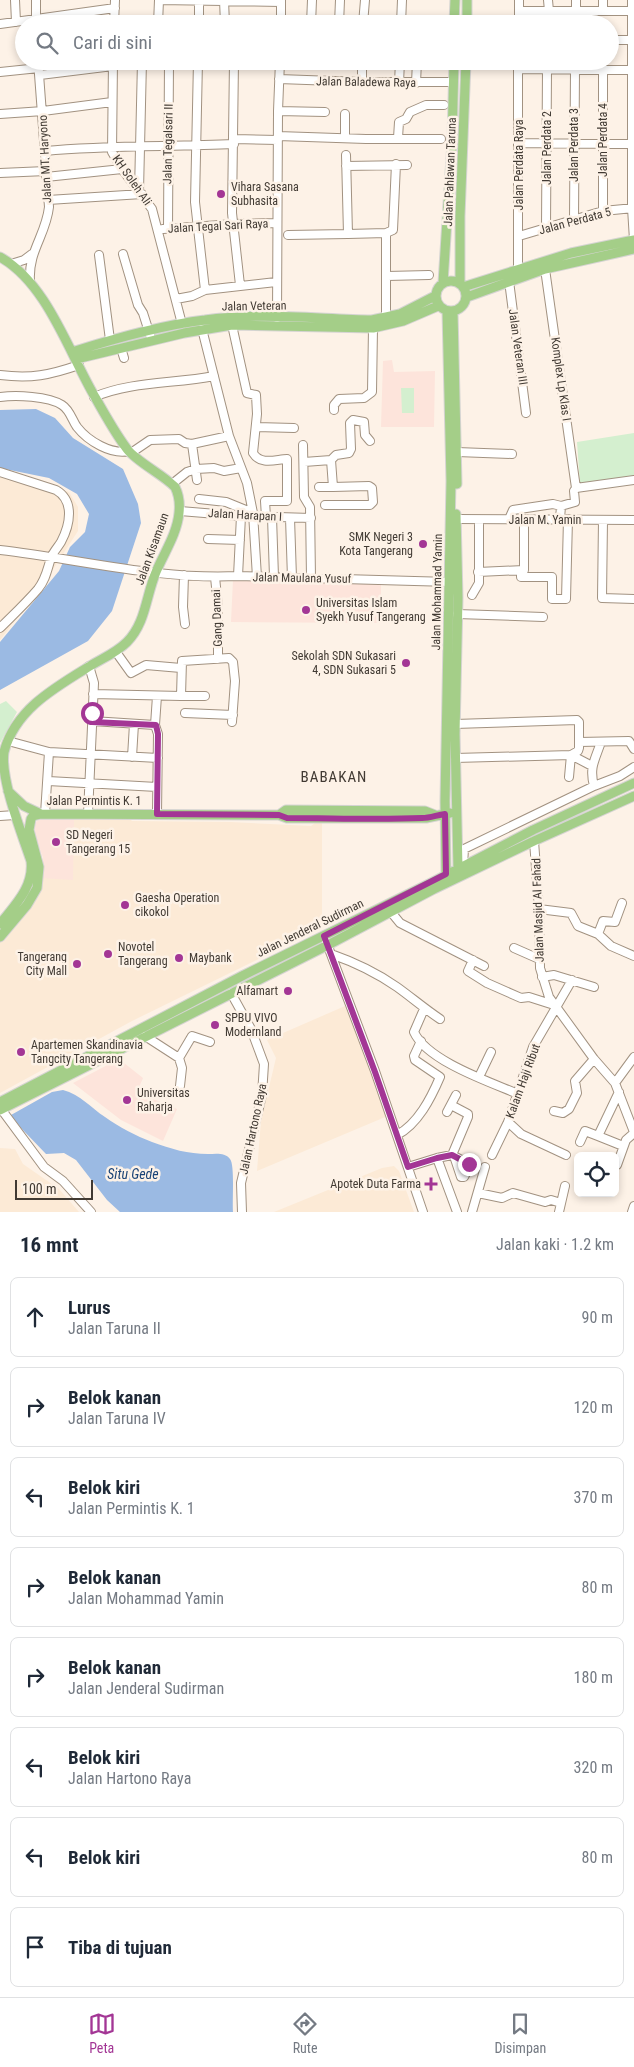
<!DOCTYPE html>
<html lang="id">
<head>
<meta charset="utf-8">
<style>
  :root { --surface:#fff; --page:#f6f6f7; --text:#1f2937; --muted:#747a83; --line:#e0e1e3; --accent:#a33695 }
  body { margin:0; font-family:"Roboto Condensed",sans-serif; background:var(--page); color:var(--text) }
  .controls { position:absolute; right:15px; bottom:15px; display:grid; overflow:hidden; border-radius:8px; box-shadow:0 2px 8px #0003 }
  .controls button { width:45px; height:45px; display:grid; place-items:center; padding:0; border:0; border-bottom:1px solid var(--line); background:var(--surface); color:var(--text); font:25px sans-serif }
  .scale { position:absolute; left:15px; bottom:12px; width:78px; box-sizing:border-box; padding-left:5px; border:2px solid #413a33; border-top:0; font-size:14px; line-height:18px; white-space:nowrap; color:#413a33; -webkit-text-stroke:4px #fdf2e7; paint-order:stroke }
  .stop { position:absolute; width:15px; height:15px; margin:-11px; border:4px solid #a33695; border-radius:50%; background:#fff }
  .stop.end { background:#a33695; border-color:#fff; box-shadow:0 1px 5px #0008 }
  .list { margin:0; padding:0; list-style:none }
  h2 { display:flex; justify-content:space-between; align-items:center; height:65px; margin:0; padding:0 20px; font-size:21px }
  h2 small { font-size:16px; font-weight:400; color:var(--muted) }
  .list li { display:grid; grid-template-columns:32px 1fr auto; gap:15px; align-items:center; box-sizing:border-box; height:80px; margin:0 10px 10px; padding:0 10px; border:1px solid var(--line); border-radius:8px }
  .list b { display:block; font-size:19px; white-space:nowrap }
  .list p { margin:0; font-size:16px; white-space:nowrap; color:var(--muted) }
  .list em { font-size:16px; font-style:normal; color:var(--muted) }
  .icon { flex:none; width:28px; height:28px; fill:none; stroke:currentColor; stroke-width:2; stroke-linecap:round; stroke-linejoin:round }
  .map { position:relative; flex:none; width:634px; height:1212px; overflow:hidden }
  .search { position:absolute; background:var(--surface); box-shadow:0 2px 8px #0003; left:15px; right:15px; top:15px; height:55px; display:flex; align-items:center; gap:12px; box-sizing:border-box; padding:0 18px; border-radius:28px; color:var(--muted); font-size:19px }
  .sheet { height:785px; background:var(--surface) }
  nav { display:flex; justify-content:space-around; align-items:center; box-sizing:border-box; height:70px; border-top:1px solid var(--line); background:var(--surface); font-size:14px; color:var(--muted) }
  nav a { display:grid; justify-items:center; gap:2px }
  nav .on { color:var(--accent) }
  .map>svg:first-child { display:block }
  .built { fill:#fcead6 }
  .education { fill:#fde4db }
  .green { fill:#d4efcf }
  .water { fill:#9bbae3 }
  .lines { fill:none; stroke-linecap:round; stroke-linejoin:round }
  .minor-casing { stroke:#a29281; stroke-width:10 }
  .major-casing { stroke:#d5d4d2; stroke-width:11 }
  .minor { stroke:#fff; stroke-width:8 }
  .major { stroke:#a4ce88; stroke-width:9 }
  .route { stroke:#a33695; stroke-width:6 }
  .poi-dot { fill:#a33695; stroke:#fdf2e7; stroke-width:2 }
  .labels { text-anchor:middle; stroke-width:5; stroke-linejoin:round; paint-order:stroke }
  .street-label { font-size:12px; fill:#413a33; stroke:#fdf2e7 }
  .poi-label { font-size:12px; fill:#413a33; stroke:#fdf2e7; text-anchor:start }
  .water-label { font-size:14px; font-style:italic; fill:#1a4376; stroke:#fdf2e7 }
  .quarter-label { font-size:15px; letter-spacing:1px; fill:#413a33; stroke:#fdf2e7 }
</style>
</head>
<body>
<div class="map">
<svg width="634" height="1212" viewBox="0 0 634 1212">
  <rect width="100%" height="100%" fill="#fdf2e7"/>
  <!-- built -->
  <path class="built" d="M0 473 39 481 69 492 78 507V531L43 585 0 640Z
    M74 818H129L132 821 230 822 311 826 322 818V928L132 1021 0 1093V941L22 918 41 878Z
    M345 1006 390 1115 257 1171 261 1121 276 1058 267 1040Z
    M0 1148 15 1149 23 1164 59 1189 79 1212H0Z
    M394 1166 399 1171 414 1212H274L382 1168Z"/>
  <!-- education -->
  <path class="education" d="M392 360 394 372 435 371 434 427H381L383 361Z
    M233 580 381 581V623L231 622Z
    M42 818H74L73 880 41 878 43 858 34 832 36 822Z
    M119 1059 143 1078 137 1092 177 1109 163 1141 121 1120 73 1083Z"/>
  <!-- green -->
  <path class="green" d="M401 388H414V413H402Z
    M634 433V476L580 484 577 442Z
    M6 701 17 712 0 743V704Z"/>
  <!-- water -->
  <path class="water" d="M36 409 55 418 73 438 123 469 138 504 141 523 112 611 88 641 0 690V642L59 571 70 547 85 532 89 514 77 494 49 478 0 468V410Z
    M63 1090C80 1094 91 1108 105 1117 119 1127 136 1136 152 1142 171 1149 188 1154 208 1154 215 1154 225 1152 230 1159 235 1165 232 1201 233 1212H120L107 1200 76 1160 64 1153 46 1154 21 1128 11 1115 52 1092Z"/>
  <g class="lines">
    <defs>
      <path id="minor" d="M15 0 16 22
        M159 0 281 2
        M224 0 225 24
        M548 0 549 11
        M576 0V10
        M603 0V11
        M632 0V208L634 240
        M519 11H634
        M36 23V0
        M401 23 437 24
        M0 24 115 8
        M114 24 115 0
        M158 24 159 0
        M199 24V0
        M281 24V0
        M311 24 312 0
        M339 24 340 0
        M363 24 365 0
        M401 24 402 0
        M519 24V0
        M610 40H634
        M113 61 112 152 122 169 152 209 182 324
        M198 61 195 202 205 290
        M234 61 232 213 240 285
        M518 69 634 70
        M603 69V211
        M0 72 39 68
        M40 75 113 66
        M279 79 362 82H453
        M362 82V61
        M399 83 400 61
        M416 83 417 61
        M278 111 325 112
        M0 114 43 111 112 102
        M345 114V138
        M278 136 366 139H441
        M398 138 399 122 406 119 410 112 426 105H444
        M234 139 278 140
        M519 143 632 144
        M45 151C108 145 171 147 234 144
        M346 166 407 165
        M0 173 46 171
        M46 177 122 169
        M139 191 142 61
        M48 200 142 194
        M574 220 575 69
        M168 228 169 61
        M546 228 547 69
        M163 229 234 224 277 223
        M386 233V318
        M348 234 386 233 393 230 396 164
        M288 235 348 234 346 155
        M519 236 603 211 634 208
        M123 254 138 305 143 313 150 335
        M99 255 110 340
        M11 264 24 260 32 254
        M518 269V61
        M545 269 576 488
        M387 276 429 275
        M30 281C28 251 46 235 49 207L38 61
        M509 281 526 413
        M176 299 192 296 205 290 276 282
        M277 318 278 111 280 61
        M232 325 247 393 256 395 257 414 253 453C261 466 277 459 287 459V501H265L266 517
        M202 329 229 436 247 483 253 513 257 577
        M121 348 124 358
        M0 375C31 379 50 375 79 365
        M0 397C16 395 48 396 62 405 70 410 72 420 77 427 88 441 111 455 129 451
        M94 397C132 381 174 384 214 376
        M334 410V405L339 399 364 398 372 392 373 328
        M256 427 294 428
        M192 444 197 480
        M303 445 304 497 310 507 311 578
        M457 452 512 454
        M131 453 150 440 179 439 185 443 192 444 229 436
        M304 462 331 460 336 455 349 453 351 449 350 423 353 420 364 422 365 435 370 441
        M0 472 56 490C75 501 70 525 61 542 58 547 53 552 51 558 47 570 46 579 38 589 26 603 13 615 0 628
        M172 484 187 472 196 469 214 468 224 471 241 468
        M319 487H333
        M199 499 226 502 253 513
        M325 505H370L373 502 372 488 369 486 333 487 331 460
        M180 511 241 516 311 518
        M272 517 274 577
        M290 518 292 578
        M456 519 634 520
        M509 519 513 510 553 504 561 506
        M560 519 561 506 575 502 574 491 576 488 634 480
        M603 520 602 598 634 599
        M208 539 240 540
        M0 550C79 559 158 580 238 576L450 582
        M478 572 524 570V519
        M521 572V577H552V599H566L568 519
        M184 575 183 607 185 624
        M238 576 241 516
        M215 577 218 607V659
        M472 595 479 583V520
        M457 614 543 617
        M116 652 131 673 146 665 181 668
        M93 694 181 696 182 661 229 658 233 662 235 681 232 722
        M157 696 155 725 158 734 157 814
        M181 696H205
        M185 713 233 715
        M92 721 155 725
        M455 724 577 720 579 722V748L578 751 571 755
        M8 741 49 752 158 758
        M579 742 629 741 634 749
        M571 755 592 766
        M132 757 134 724
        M455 758 571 755 569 777
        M48 781 157 787
        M594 786C589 767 595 760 601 742
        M45 814 49 752
        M88 814 94 683 89 666
        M0 816 15 815
        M534 841 539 909 540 968 549 997 594 1059 615 1083 634 1132
        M463 865 464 849 594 786 620 776 634 767
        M539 909 571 913 578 926 598 934 611 946 634 956
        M391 912 400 923 484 966
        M598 934 603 921 615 922 622 903
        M326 941 375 1071 423 1212
        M514 948 539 959
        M331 954C354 962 377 973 397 987 411 997 425 1009 440 1019
        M473 960 468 971 487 983 521 998 529 997 554 1005
        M542 977 554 975 594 987
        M231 993 251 1029 264 1064 262 1095 241 1183 242 1212
        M424 1009 414 1032C427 1061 490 1082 518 1094
        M145 1036 179 1058 182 1068 180 1086
        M179 1058 192 1036 210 1042
        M479 1077 491 1052
        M615 1083 634 1057
        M1 1109 44 1167 63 1181 91 1212
        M554 1111 563 1113 569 1109 577 1093 575 1081 594 1059
        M447 1112 456 1095
        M508 1122 521 1134 566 1155
        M397 1135C418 1124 431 1098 440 1077L415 1060 414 1056 421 1041
        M598 1136 623 1146
        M580 1142 585 1131 598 1136 619 1092
        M452 1155 469 1164 470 1165 464 1177H461L454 1156
        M492 1155 508 1122 533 1047 572 980
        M437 1158 457 1212
        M617 1165 626 1140 634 1133
        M408 1167 437 1158 452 1155 468 1117V1114L451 1105
        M478 1193 502 1198 513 1193 545 1202 551 1200 561 1203
        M472 1212 485 1167
        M559 1212 565 1186
        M632 1212 634 1206"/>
      <path id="major" d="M454 24 455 0
        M467 24V0
        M0 257C47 283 69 353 95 397 105 415 115 433 127 449 137 462 162 474 175 487 179 495 180 504 179 513 177 534 164 553 156 572 146 595 146 623 127 642 116 653 103 658 90 666 54 688 15 710 4 752 0 779 22 834 31 861 34 887 15 905 0 924
        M436 296a15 15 0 1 1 30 0a15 15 0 1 1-30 0Z
        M443 283 452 142 454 61
        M460 284V216L466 61
        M463 287 571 253 634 240
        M467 297 545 269 634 249
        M453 312 457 484
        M72 352C113 339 162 325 205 320 260 312 317 319 372 320L400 314 435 296
        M76 359 184 333 232 325 373 328 403 321 438 306
        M456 514 458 598 455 734 458 868
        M8 791 24 806 41 814 279 815 287 818H426L450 813
        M279 815 286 810 425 811 435 815
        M446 874 445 801 451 481 447 311
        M0 937 27 905 37 888 39 867 29 830 31 819 33 816 41 814
        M0 1102 244 975 431 883 533 830 634 783
        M0 1110 328 945 434 889 534 841 634 796"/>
    </defs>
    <!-- minor casing -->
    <use href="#minor" class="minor-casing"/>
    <!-- major casing -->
    <use href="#major" class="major-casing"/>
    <!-- minor -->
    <use href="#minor" class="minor"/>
    <!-- major -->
    <use href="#major" class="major"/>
  </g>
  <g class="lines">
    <!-- route -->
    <path class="route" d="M92 713V722L156 725 158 734 157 814 279 815 287 818C332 818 377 820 422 818 430 818 437 815 445 814L446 874 324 936 375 1072 408 1167 437 1158 452 1155 469 1164"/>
  </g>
  <!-- markers -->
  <g class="poi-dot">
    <circle cx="221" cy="194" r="5"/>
    <circle cx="423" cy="544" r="5"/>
    <circle cx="306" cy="610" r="5"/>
    <circle cx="406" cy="663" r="5"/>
    <circle cx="56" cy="842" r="5"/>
    <circle cx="125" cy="905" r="5"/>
    <circle cx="108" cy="954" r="5"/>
    <circle cx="179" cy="958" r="5"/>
    <circle cx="77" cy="964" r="5"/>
    <circle cx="288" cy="991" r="5"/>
    <circle cx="215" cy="1025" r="5"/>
    <circle cx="21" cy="1052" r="5"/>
    <circle cx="127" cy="1100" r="5"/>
    <path d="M428.5 1176.5h5v5h5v5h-5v5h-5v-5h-5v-5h5z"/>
  </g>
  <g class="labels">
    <!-- street labels -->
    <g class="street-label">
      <text transform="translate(366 82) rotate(1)" y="4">Jalan Baladewa Raya</text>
      <text transform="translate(603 140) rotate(-90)" y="4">Jalan Perdata 4</text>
      <text transform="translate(168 144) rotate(-89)" y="4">Jalan Tegalsari II</text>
      <text transform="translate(574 145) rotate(-90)" y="4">Jalan Perdata 3</text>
      <text transform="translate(547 148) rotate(-90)" y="4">Jalan Perdata 2</text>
      <text transform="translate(45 159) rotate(-93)" y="4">Jalan MT. Haryono</text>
      <text transform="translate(519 165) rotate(-90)" y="4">Jalan Perdata Raya</text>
      <text transform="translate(450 172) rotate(-88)" y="4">Jalan Pahlawan Taruna</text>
      <text transform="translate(132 180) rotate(55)" y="4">KH Soleh Ali</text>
      <text transform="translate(575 221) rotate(-15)" y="4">Jalan Perdata 5</text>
      <text transform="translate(218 226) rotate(-3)" y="4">Jalan Tegal Sari Raya</text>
      <text transform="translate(254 306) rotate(-1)" y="4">Jalan Veteran</text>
      <text transform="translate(518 347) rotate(82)" y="4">Jalan Veteran III</text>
      <text transform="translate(561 379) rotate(82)" y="4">Komplex Lp Klas I</text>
      <text transform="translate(245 515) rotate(3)" y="4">Jalan Harapan I</text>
      <text x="545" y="524">Jalan M. Yamin</text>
      <text transform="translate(152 549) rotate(-70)" y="4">Jalan Kisamaun</text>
      <text transform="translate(302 578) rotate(1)" y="4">Jalan Maulana Yusuf</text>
      <text transform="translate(437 592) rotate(-89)" y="4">Jalan Mohammad Yamin</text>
      <text transform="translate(217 618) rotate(-92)" y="4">Gang Damai</text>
      <text x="94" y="805">Jalan Permintis K. 1</text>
      <text transform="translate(538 910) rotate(-92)" y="4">Jalan Masjid Al Fahad</text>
      <text transform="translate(310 928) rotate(-26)" y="4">Jalan Jenderal Sudirman</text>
      <text transform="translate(523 1081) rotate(-70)" y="4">Kalam Haji Ribut</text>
      <text transform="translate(253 1129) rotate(-78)" y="4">Jalan Hartono Raya</text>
    </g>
    <!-- poi labels -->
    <g class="poi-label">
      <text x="231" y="191">Vihara Sasana<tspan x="231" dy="14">Subhasita</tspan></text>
      <text x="413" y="541" text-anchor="end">SMK Negeri 3<tspan x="413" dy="14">Kota Tangerang</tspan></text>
      <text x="316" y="607">Universitas Islam<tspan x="316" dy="14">Syekh Yusuf Tangerang</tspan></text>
      <text x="396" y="660" text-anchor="end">Sekolah SDN Sukasari<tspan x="396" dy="14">4, SDN Sukasari 5</tspan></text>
      <text x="66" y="839">SD Negeri<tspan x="66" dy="14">Tangerang 15</tspan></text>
      <text x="135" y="902">Gaesha Operation<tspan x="135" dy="14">cikokol</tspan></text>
      <text x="118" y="951">Novotel<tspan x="118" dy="14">Tangerang</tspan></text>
      <text x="67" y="961" text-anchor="end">Tangerang<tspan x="67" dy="14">City Mall</tspan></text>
      <text x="189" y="962">Maybank</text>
      <text x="278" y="995" text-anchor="end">Alfamart</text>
      <text x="225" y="1022">SPBU VIVO<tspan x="225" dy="14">Modernland</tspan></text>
      <text x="31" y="1049">Apartemen Skandinavia<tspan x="31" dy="14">Tangcity Tangerang</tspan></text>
      <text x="137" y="1097">Universitas<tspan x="137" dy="14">Raharja</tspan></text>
      <text x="421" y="1188" text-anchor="end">Apotek Duta Farma</text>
    </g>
    <!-- water labels -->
    <g class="water-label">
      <text x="133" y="1179">Situ Gede</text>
    </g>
    <!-- quarter labels -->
    <g class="quarter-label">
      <text x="334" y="782">BABAKAN</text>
    </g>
  </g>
</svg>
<div class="controls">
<button><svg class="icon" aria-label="locate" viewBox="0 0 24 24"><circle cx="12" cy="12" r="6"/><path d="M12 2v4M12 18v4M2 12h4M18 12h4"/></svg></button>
</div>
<div class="scale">100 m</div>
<div class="stop" style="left:92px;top:713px"></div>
<div class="stop end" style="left:469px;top:1164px"></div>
<div class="search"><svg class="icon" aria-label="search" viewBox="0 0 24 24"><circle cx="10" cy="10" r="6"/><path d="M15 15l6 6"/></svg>Cari di sini</div>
</div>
<section class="sheet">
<h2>16 mnt<small>Jalan kaki · 1.2 km</small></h2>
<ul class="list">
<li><svg class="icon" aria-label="ahead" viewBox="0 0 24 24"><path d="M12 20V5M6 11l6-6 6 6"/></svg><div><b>Lurus</b><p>Jalan Taruna II</p></div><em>90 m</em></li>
<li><svg class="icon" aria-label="right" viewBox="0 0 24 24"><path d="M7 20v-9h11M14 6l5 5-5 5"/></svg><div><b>Belok kanan</b><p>Jalan Taruna IV</p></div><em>120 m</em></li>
<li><svg class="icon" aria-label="left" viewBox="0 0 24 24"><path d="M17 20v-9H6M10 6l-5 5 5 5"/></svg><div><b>Belok kiri</b><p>Jalan Permintis K. 1</p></div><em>370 m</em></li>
<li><svg class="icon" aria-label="right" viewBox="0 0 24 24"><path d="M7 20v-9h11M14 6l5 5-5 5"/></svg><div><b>Belok kanan</b><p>Jalan Mohammad Yamin</p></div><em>80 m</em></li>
<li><svg class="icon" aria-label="right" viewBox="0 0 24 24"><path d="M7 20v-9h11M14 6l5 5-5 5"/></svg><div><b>Belok kanan</b><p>Jalan Jenderal Sudirman</p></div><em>180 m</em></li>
<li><svg class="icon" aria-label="left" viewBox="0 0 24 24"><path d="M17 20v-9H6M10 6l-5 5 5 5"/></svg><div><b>Belok kiri</b><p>Jalan Hartono Raya</p></div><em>320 m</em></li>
<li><svg class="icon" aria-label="left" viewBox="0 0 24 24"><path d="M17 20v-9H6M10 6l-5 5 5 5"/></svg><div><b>Belok kiri</b></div><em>80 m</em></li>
<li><svg class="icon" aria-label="arrive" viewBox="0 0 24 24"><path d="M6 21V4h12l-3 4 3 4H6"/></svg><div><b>Tiba di tujuan</b></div></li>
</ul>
</section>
<nav>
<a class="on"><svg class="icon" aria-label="map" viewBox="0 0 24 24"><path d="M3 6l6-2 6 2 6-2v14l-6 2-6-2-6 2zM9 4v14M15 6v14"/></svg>Peta</a>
<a><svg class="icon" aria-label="directions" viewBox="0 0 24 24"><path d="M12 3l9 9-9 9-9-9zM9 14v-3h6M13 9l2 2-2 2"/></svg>Rute</a>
<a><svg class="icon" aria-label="saved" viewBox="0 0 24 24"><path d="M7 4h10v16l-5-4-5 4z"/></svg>Disimpan</a>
</nav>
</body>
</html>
